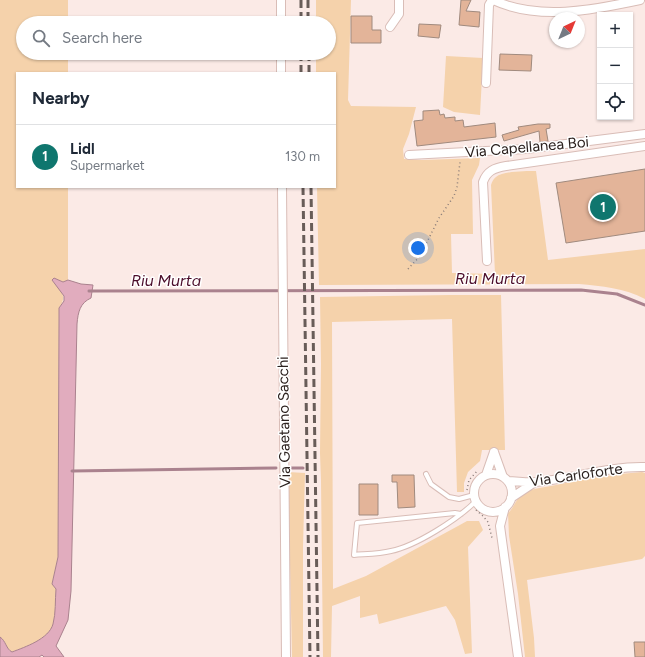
<!DOCTYPE html>
<html lang="en">
<head>
<meta charset="utf-8">
<style>
  :root { --surface:#fff; --page:#f6f6f7; --text:#1f2937; --muted:#747a83; --line:#e0e1e3; --accent:#0f766e }
  body { margin:0; font-family:Figtree,sans-serif; background:var(--page); color:var(--text) }
  .controls { position:absolute; right:12px; top:12px; display:grid; overflow:hidden; border-radius:0px; box-shadow:0 1px 3px #0004 }
  .controls button { width:36px; height:36px; display:grid; place-items:center; padding:0; border:0; border-bottom:1px solid var(--line); background:var(--surface); color:var(--text); font:20px sans-serif }
  .compass { position:absolute; left:549px; top:12px; width:36px; height:36px; border-radius:50%; background:var(--surface); box-shadow:0 1px 3px #0004; rotate:43deg }
  .you { position:absolute; left:418px; top:248px; width:14px; height:14px; margin:-10px; border:3px solid #fff; border-radius:50%; background:#1a73e8; box-shadow:0 0 0 6px #1a73e833 }
  .badge { display:grid; place-items:center; width:26px; height:26px; border-radius:50%; background:var(--accent); color:#fff; font-size:13px; font-weight:700 }
  .pin { position:absolute; translate:-50% -50%; border:2px solid #fff; box-shadow:0 1px 4px #0006 }
  .list { margin:0; padding:0; list-style:none }
  h2 { display:flex; justify-content:space-between; align-items:center; height:52px; margin:0; padding:0 16px; font-size:17px }
  h2 small { font-size:13px; font-weight:400; color:var(--muted) }
  .list li { display:grid; grid-template-columns:26px 1fr auto; gap:12px; align-items:center; box-sizing:border-box; height:64px; padding:0 16px; border-top:1px solid var(--line) }
  .list b { display:block; font-size:15px; white-space:nowrap }
  .list p { margin:0; font-size:13px; white-space:nowrap; color:var(--muted) }
  .list em { font-size:13px; font-style:normal; color:var(--muted) }
  .icon { flex:none; width:22px; height:22px; fill:none; stroke:currentColor; stroke-width:2; stroke-linecap:round; stroke-linejoin:round }
  .map { position:relative; flex:none; width:645px; height:657px; overflow:hidden }
  .search { position:absolute; background:var(--surface); box-shadow:0 1px 3px #0004; left:16px; top:16px; width:320px; height:44px; display:flex; align-items:center; gap:10px; box-sizing:border-box; padding:0 14px; border-radius:22px; color:var(--muted); font-size:15px }
  .panel { position:absolute; background:var(--surface); box-shadow:0 1px 3px #0004; left:16px; top:72px; width:320px; height:116px; border-radius:0px }
  .map>svg:first-child { display:block }
  .green { fill:#f5d2ab }
  .water { fill:#e1acbe; stroke:#aa828e }
  .lines { fill:none; stroke-linecap:round; stroke-linejoin:round }
  .stream { stroke:#aa828e; stroke-width:3 }
  .building { fill:#e3b499; stroke:#a08a7e }
  .service-casing { stroke:#d9bdb7; stroke-width:6 }
  .minor-casing { stroke:#d9bdb7; stroke-width:10 }
  .path { stroke:#897c79; stroke-width:1.5; stroke-dasharray:1 3; stroke-linecap:butt }
  .service { stroke:#fff; stroke-width:4 }
  .minor { stroke:#fff; stroke-width:8 }
  .rail { stroke:#685c58; stroke-width:3; stroke-dasharray:8 4; stroke-linecap:butt }
  .labels { text-anchor:middle; stroke-width:3; stroke-linejoin:round; paint-order:stroke }
  .street-label { font-size:15px; fill:#2b211e; stroke:#fff }
  .water-label { font-size:16px; font-style:italic; fill:#4b0d2a; stroke:#fff }
</style>
</head>
<body>
<div class="map">
<svg width="645" height="657" viewBox="0 0 645 657">
  <rect width="100%" height="100%" fill="#fbeae6"/>
  <!-- green -->
  <path class="green" d="M0 0H68V23H23V53H68V73H17V187H68V280L63 282 52 280C61 291 68 295 59 308L58 557 52 584 56 589C56 597 56 619 53 626 45 641 27 647 12 652 6 649 6 641 0 637Z
    M316 0H351L348 100 351 106 416 107 409 134 403 149 404 159 422 160 480 158 479 165 472 180 473 234H451L452 273 495 274 491 185C492 182 493 179 496 177 503 171 526 171 536 171L548 260 645 249V299C624 288 602 286 579 284L319 285 317 187H335V73H316V53H329V23H316Z
    M446 56 483 58 480 115 454 112 443 107Z
    M450 295H501L505 450H482L480 461 468 472 464 483V492H457L452 319 332 322 333 589 366 576 458 526 467 521H479L483 530 468 547 472 653 465 654 455 620 446 606 379 624 377 614 360 618V596L332 606 331 657H323L321 481 320 453 321 364 320 297Z
    M288 472 305 473 303 547V657H292Z
    M642 472 645 473V556L642 559 527 580 534 638 535 657H525L518 594 509 536 508 513C514 508 516 498 523 494 532 488 546 487 556 485 585 479 613 474 642 472Z"/>
  <!-- water -->
  <path class="water" d="M54 278 63 282 68 280 81 284 93 285 91 298C80 303 78 312 77 324L71 591 68 620 56 646 64 657H44L42 655 39 657H0V637C6 641 6 649 12 652 25 647 49 639 53 624 56 613 55 600 56 589L52 584 58 557 59 322V308L64 301V296L52 280Z"/>
  <g class="lines">
    <!-- stream -->
    <path class="stream" d="M89 291 581 290 617 294 645 305
      M291 468H303
      M72 471 276 468"/>
  </g>
  <!-- building -->
  <path class="building" d="M461 0H471L466 11 480 12 479 27 459 25Z
    M351 16H372V30H381V43H351Z
    M419 24 441 25 439 38 418 36Z
    M500 54 532 55 531 71 499 70Z
    M439 110 440 115 444 114 445 118 455 117V121L463 120 464 127 495 123 496 137 417 146 414 121 423 120V111Z
    M538 124H550V128L546 129 548 141 540 142 539 131 504 141 502 135 519 130 518 127Z
    M645 169V231L566 243 556 183Z
    M392 475H414L415 507 398 508 397 482H392Z
    M359 484H378V515H359Z
    M634 642H645V657H635Z"/>
  <g class="lines">
    <defs>
      <path id="service" d="M426 474 431 484 449 497 459 499 474 495
        M461 514 455 513 357 523 354 555C366 554 379 554 391 551 416 546 458 519 476 501"/>
      <path id="minor" d="M281 0V23
        M493 0C538 21 593 10 640 0
        M390 27 399 14V0
        M281 53V73
        M486 83 489 5 492 0
        M409 155 526 149 645 134
        M282 187 286 657
        M487 261 483 182C487 171 494 168 506 166L645 146
        M494 452 503 477
        M474 493a19 19 0 1 1 38 0a19 19 0 1 1-38 0Z
        M486 475 494 452
        M508 481C517 481 527 483 536 482 572 479 608 466 645 467
        M511 498 535 482
        M505 507 500 526 518 657"/>
    </defs>
    <!-- service casing -->
    <use href="#service" class="service-casing"/>
    <!-- minor casing -->
    <use href="#minor" class="minor-casing"/>
    <!-- path -->
    <path class="path" d="M408 269 420 256 439 218 454 196 457 187 460 162
      M467 490 469 480 478 470
      M476 510 483 516 488 522 492 538"/>
    <!-- service -->
    <use href="#service" class="service"/>
    <!-- minor -->
    <use href="#minor" class="minor"/>
    <!-- rail -->
    <path class="rail" d="M301 0V23
      M308 0V23
      M301 53V73
      M309 53V73
      M303 187 310 657
      M311 187 318 657"/>
  </g>
  <g class="labels">
    <!-- street labels -->
    <g class="street-label">
      <text transform="translate(527 147) rotate(-5)" y="5">Via Capellanea Boi</text>
      <text transform="translate(284 422) rotate(-91)" y="5">Via Gaetano Sacchi</text>
      <text transform="translate(576 475) rotate(-8)" y="5">Via Carloforte</text>
    </g>
    <!-- water labels -->
    <g class="water-label">
      <text x="490" y="284">Riu Murta</text>
      <text x="166" y="286">Riu Murta</text>
    </g>
  </g>
</svg>
<div class="controls">
<button>+</button>
<button>−</button>
<button><svg class="icon" aria-label="locate" viewBox="0 0 24 24"><circle cx="12" cy="12" r="6"/><path d="M12 2v4M12 18v4M2 12h4M18 12h4"/></svg></button>
</div>
<svg class="compass" viewBox="-18 -18 36 36"><path d="M0-13l5 13h-10z" fill="#e53935"/><path d="M0 13l5-13h-10z" fill="#747a83"/></svg>
<div class="you"></div>
<div class="pin badge" style="left:603px;top:207px">1</div>
<div class="search"><svg class="icon" aria-label="search" viewBox="0 0 24 24"><circle cx="10" cy="10" r="6"/><path d="M15 15l6 6"/></svg>Search here</div>
<section class="panel">
<h2>Nearby<small></small></h2>
<ul class="list">
<li><span class="badge">1</span><div><b>Lidl</b><p>Supermarket</p></div><em>130 m</em></li>
</ul>
</section>
</div>
</body>
</html>
